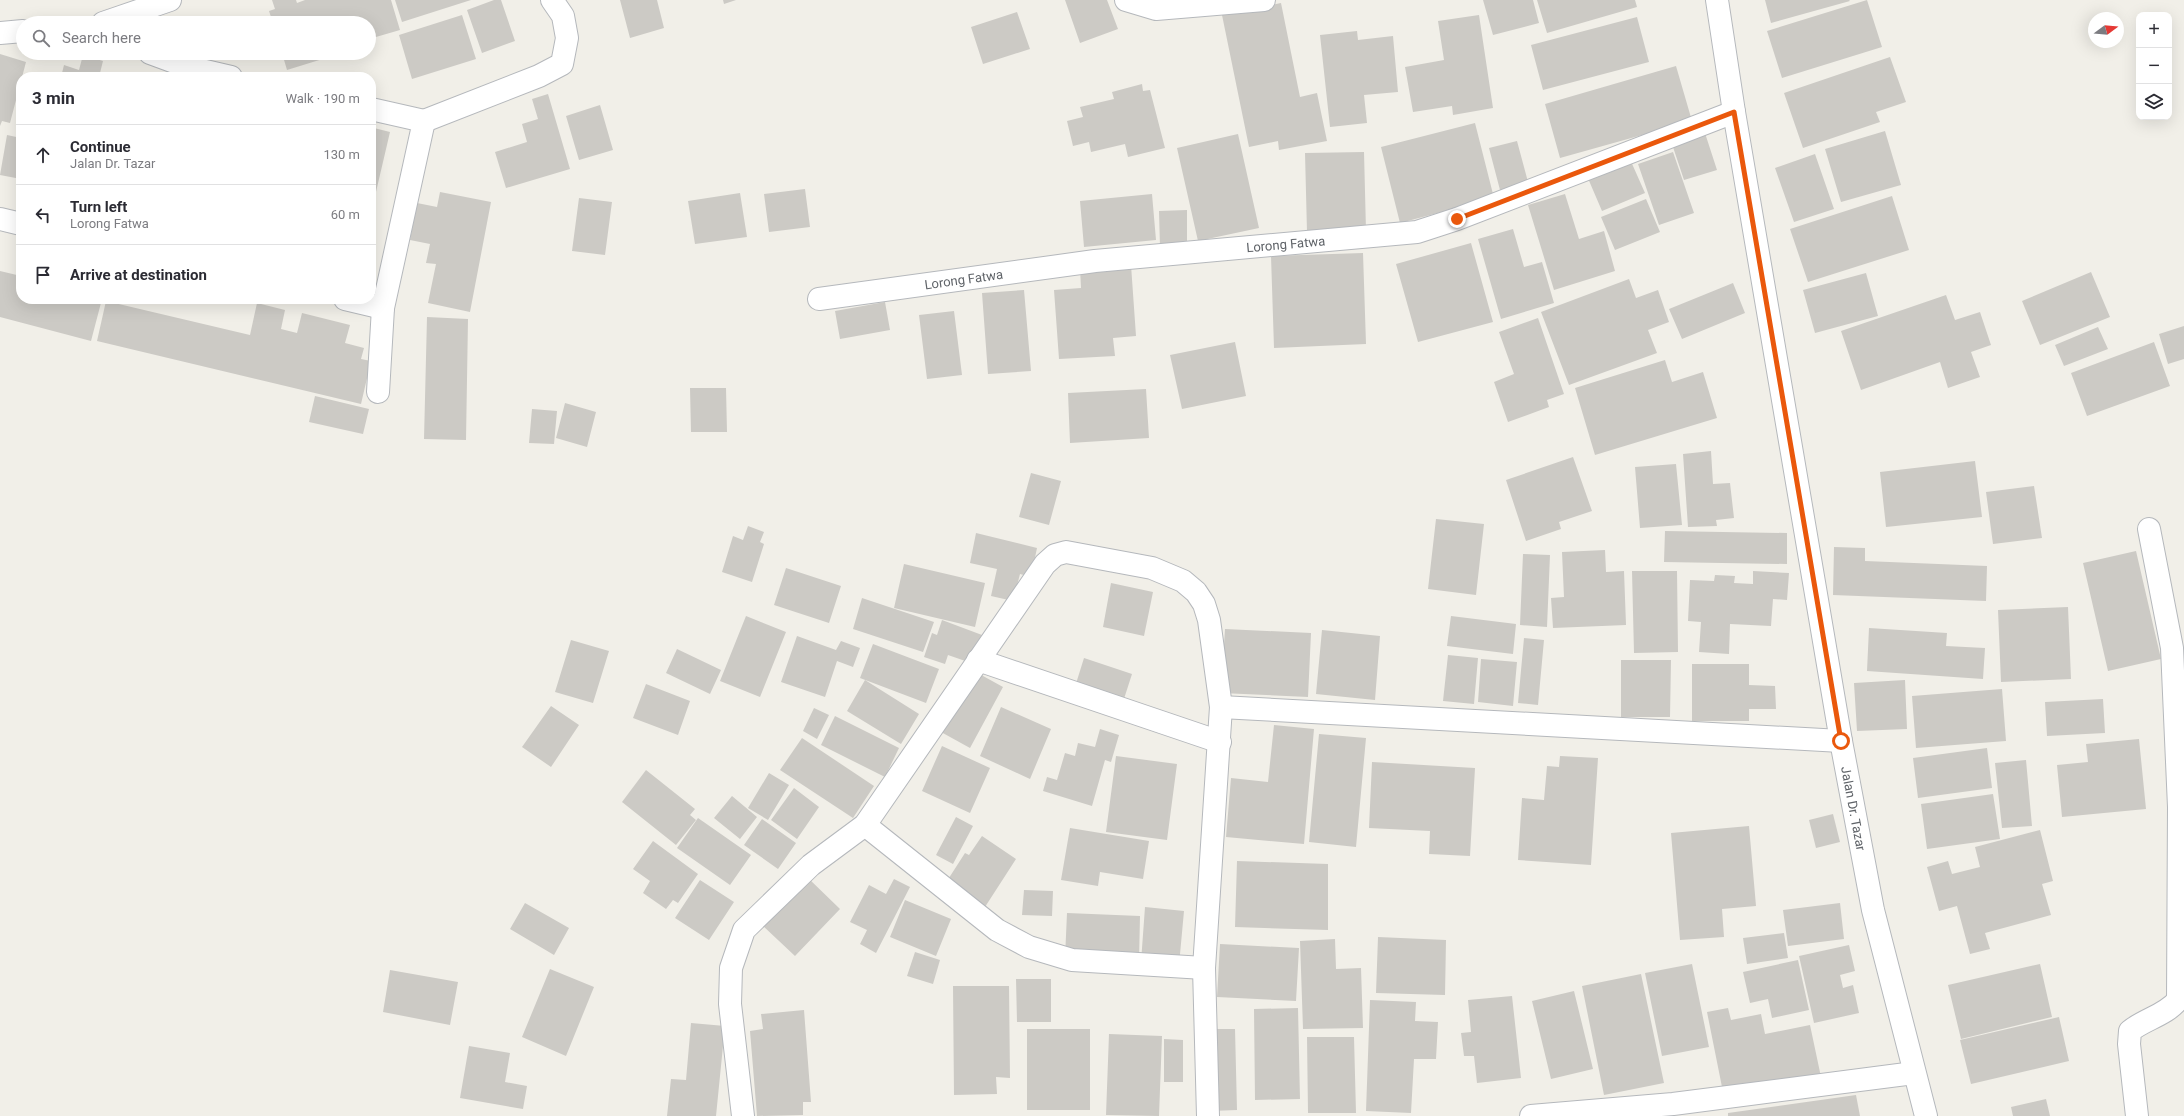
<!DOCTYPE html>
<html lang="en">
<head>
<meta charset="utf-8">
<style>
  :root { --surface:#fff; --page:#f7f7f7; --text:#2b2b33; --muted:#7c7c81; --line:#e1e1e2 }
  body { margin:0; font-family:Roboto,sans-serif; background:var(--page); color:var(--text) }
  .controls { position:absolute; right:12px; top:12px; display:grid; overflow:hidden; border-radius:8px; box-shadow:0 4px 16px #0002 }
  .controls button { width:36px; height:36px; display:grid; place-items:center; padding:0; border:0; border-bottom:1px solid var(--line); background:var(--surface); color:var(--text); font:20px sans-serif }
  .compass { position:absolute; left:2088px; top:12px; width:36px; height:36px; border-radius:50%; background:var(--surface); box-shadow:0 4px 16px #0002; rotate:74deg }
  .stop { position:absolute; width:12px; height:12px; margin:-9px; border:3px solid #ea580c; border-radius:50%; background:#fff }
  .stop.end { background:#ea580c; border-color:#fff; box-shadow:0 1px 4px #0008 }
  .list { margin:0; padding:0; list-style:none }
  h2 { display:flex; justify-content:space-between; align-items:center; height:52px; margin:0; padding:0 16px; font-size:17px }
  h2 small { font-size:13px; font-weight:400; color:var(--muted) }
  .list li { display:grid; grid-template-columns:26px 1fr auto; gap:12px; align-items:center; box-sizing:border-box; height:60px; padding:0 16px; border-top:1px solid var(--line) }
  .list b { display:block; font-size:15px; white-space:nowrap }
  .list p { margin:0; font-size:13px; white-space:nowrap; color:var(--muted) }
  .list em { font-size:13px; font-style:normal; color:var(--muted) }
  .icon { flex:none; width:22px; height:22px; fill:none; stroke:currentColor; stroke-width:2; stroke-linecap:round; stroke-linejoin:round }
  .map { position:relative; flex:none; width:2184px; height:1116px; overflow:hidden }
  .search { position:absolute; background:var(--surface); box-shadow:0 4px 16px #0002; left:16px; top:16px; width:360px; height:44px; display:flex; align-items:center; gap:10px; box-sizing:border-box; padding:0 14px; border-radius:22px; color:var(--muted); font-size:15px }
  .panel { position:absolute; background:var(--surface); box-shadow:0 4px 16px #0002; left:16px; top:72px; width:360px; height:232px; border-radius:16px }
  .map>svg:first-child { display:block }
  .building { fill:#cccac5 }
  .lines { fill:none; stroke-linecap:round; stroke-linejoin:round }
  .minor-casing { stroke:#b5b8bc; stroke-width:24 }
  .tertiary-casing { stroke:#b5b8bc; stroke-width:24 }
  .minor { stroke:#fff; stroke-width:22 }
  .tertiary { stroke:#fff; stroke-width:22 }
  .route { stroke:#ea580c; stroke-width:5 }
  .labels { text-anchor:middle; stroke-width:3; stroke-linejoin:round; paint-order:stroke }
  .street-label { font-size:13px; fill:#5f6368; stroke:#fff }
</style>
</head>
<body>
<div class="map">
<svg width="2184" height="1116" viewBox="0 0 2184 1116">
  <rect width="100%" height="100%" fill="#f1efe8"/>
  <!-- building -->
  <path class="building" d="M272 0H296L297 3 305 0H391L400 30 369 39V23H273L269 11 275 9Z
    M395 0H471L402 22Z
    M494 0H501L515 41 482 53 467 10Z
    M620 0H657L664 28 630 38Z
    M723 0H736L724 4Z
    M1065 0H1107L1118 29 1080 43Z
    M1483 0H1533L1539 23 1493 35Z
    M1537 0H1635L1637 7 1547 33Z
    M1765 0H1849L1850 1 1771 23Z
    M1867 0 1882 47 1782 78 1767 31Z
    M1281 3 1300 97 1317 93 1327 141 1279 150 1278 141 1249 147 1222 15Z
    M1017 12 1030 49 983 64 971 27Z
    M462 15 476 59 412 79 399 35Z
    M1479 15 1493 108 1453 115 1452 106 1413 112 1405 67 1444 60 1438 21Z
    M1637 17 1649 62 1543 90 1531 45Z
    M1357 31 1358 40 1393 36 1398 92 1364 95 1367 123 1330 127 1320 35Z
    M282 53H342L287 70Z
    M0 54 26 62 10 123 2 121 0 126Z
    M83 55 103 61 99 77H61L64 65 79 70Z
    M1890 57 1906 102 1876 112 1880 122 1803 148 1784 93Z
    M1676 66 1692 121 1560 158 1545 104Z
    M1142 84 1143 91 1150 90 1165 148 1128 157 1125 144 1091 152 1089 142 1073 146 1067 121 1083 117 1080 107 1114 99 1112 92Z
    M548 94 570 169 506 188 495 152 527 142 522 124 538 119 532 99Z
    M600 105 613 150 579 160 566 116Z
    M20 110 21 111V136L16 135Z
    M1475 123 1494 198 1400 223 1381 147Z
    M374 128 390 132 372 209 371 142Z
    M1704 130 1717 170 1684 180 1671 141Z
    M1885 131 1901 185 1841 202 1825 149Z
    M1238 134 1259 228 1198 241 1177 148Z
    M7 135 21 138V179L0 175Z
    M1517 141 1528 182 1500 190 1489 148Z
    M1364 152 1366 231 1307 232 1305 153Z
    M1673 152 1694 213 1659 225 1638 164Z
    M1815 154 1834 209 1794 222 1775 168Z
    M1629 157 1645 193 1602 211 1587 176Z
    M805 189 810 227 769 232 764 194Z
    M440 192 491 202 470 312 428 303 436 264 426 263 430 244 410 240 417 203 437 207Z
    M740 193 747 237 695 244 688 201Z
    M1152 194 1156 240 1084 247 1080 201Z
    M1565 194 1579 239 1604 231 1615 271 1554 290 1528 205Z
    M1892 196 1909 250 1808 282 1790 229Z
    M579 198 612 202 605 255 572 251Z
    M1646 199 1660 232 1615 250 1601 217Z
    M1187 210V246L1160 247 1159 211Z
    M1513 229 1524 267 1542 262 1554 303 1501 319 1478 239Z
    M1471 243 1493 322 1418 342 1396 264Z
    M1363 253 1366 344 1274 348 1271 256Z
    M1131 265 1136 336 1113 338 1115 356 1059 359 1054 290 1081 288 1080 268Z
    M0 271 21 276V299H102L91 341 0 317Z
    M2091 272 2110 317 2040 345 2022 301Z
    M1866 273 1878 316 1815 333 1803 290Z
    M1629 279 1636 298 1658 290 1669 322 1648 330 1657 353 1569 385 1541 312Z
    M1733 283 1745 313 1682 339 1669 309Z
    M1024 290 1031 371 988 374 982 293Z
    M1946 295 1955 320 1980 312 1991 345 1971 352 1980 377 1948 388 1940 362 1861 390 1841 331Z
    M106 301 250 335 257 303 285 310 281 329 297 333 302 313 350 325 345 343 364 348 361 359 371 361 361 404 97 341Z
    M885 302 890 330 840 339 835 311Z
    M954 311 962 375 927 379 919 315Z
    M427 317 468 319 466 440 424 439Z
    M1538 318 1564 394 1547 400 1549 407 1508 422 1494 382 1514 374 1499 332Z
    M2184 326V359L2168 364 2159 334Z
    M2098 327 2108 349 2064 366 2055 345Z
    M1235 342 1246 396 1182 409 1170 355Z
    M2154 342 2170 386 2087 416 2071 373Z
    M1665 360 1672 382 1703 372 1717 418 1595 455 1575 388Z
    M690 388H726L727 432H691Z
    M1146 389 1149 438 1070 443 1068 393Z
    M315 396 369 409 363 434 309 422Z
    M565 403 596 412 587 447 556 438Z
    M532 409 557 411 554 444 529 443Z
    M1711 451 1713 484 1730 483 1734 518 1716 520 1717 526 1688 527 1683 454Z
    M1573 457 1592 511 1559 522 1561 529 1526 541 1506 480Z
    M1975 461 1982 517 1886 527 1880 472Z
    M1676 464 1682 525 1640 528 1635 467Z
    M1031 473 1061 481 1049 525 1019 517Z
    M2034 486 2042 538 1993 544 1986 492Z
    M1436 519 1484 524 1476 595 1428 589Z
    M748 526 764 532 760 542 764 544 752 582 722 572 733 536 743 540Z
    M1665 531 1787 533V564L1664 562Z
    M976 533 1037 548 1031 577 1020 574 1013 601 991 596 997 569 970 563Z
    M1834 547 1865 548V561L1987 566 1986 601 1833 595Z
    M1605 550 1606 572 1624 571 1626 625 1553 628 1551 598 1564 597 1562 552Z
    M2136 551 2161 659 2108 671 2083 563Z
    M1523 554 1550 555 1547 627 1520 625Z
    M904 564 985 583 975 627 894 608Z
    M786 568 841 586 829 623 774 605Z
    M1632 571H1677L1678 652 1634 653Z
    M1753 571 1789 573 1787 600 1773 599 1771 626 1730 624 1729 654 1699 652 1701 622 1688 621 1690 580 1714 581 1715 575 1735 576 1734 583 1753 584Z
    M1111 583 1153 592 1144 636 1103 627Z
    M862 598 934 622 923 652 853 629Z
    M2068 607 2071 679 2001 682 1998 610Z
    M746 616 786 632 760 697 720 681Z
    M1451 616 1516 624 1513 654 1447 646Z
    M942 620 982 635 971 663 948 655 945 664 924 657 932 633 937 635Z
    M1869 628 1947 633 1946 646 1985 648 1983 679 1867 671Z
    M1225 629 1311 633 1308 697 1221 693Z
    M1322 630 1380 636 1375 700 1316 694Z
    M797 636 836 650 841 641 860 648 853 667 837 661 825 697 781 682Z
    M1524 638 1544 640 1538 705 1518 703Z
    M571 640 609 651 593 703 555 692Z
    M873 644 939 669 926 703 860 678Z
    M677 649 721 670 710 694 666 673Z
    M1448 655 1478 658 1474 704 1443 701Z
    M1084 658 1132 674 1122 705 1074 690Z
    M1481 659 1517 662 1513 706 1478 702Z
    M1621 660H1671L1670 717H1621Z
    M1692 664H1749V685L1775 686 1776 709H1749V721H1692Z
    M974 671 1003 687 970 748 941 732Z
    M865 680 919 714 901 744 847 711Z
    M1905 680 1907 729 1857 731 1854 683Z
    M646 684 690 701 678 735 633 718Z
    M2002 689 2006 741 1916 748 1912 696Z
    M2103 699 2105 733 2047 736 2045 702Z
    M551 706 579 725 551 767 522 747Z
    M1001 707 1051 729 1030 779 980 756Z
    M814 708 829 715 817 739 803 731Z
    M835 716 899 748 885 777 821 745Z
    M1274 725 1314 729 1304 844 1226 837 1231 778 1268 782Z
    M1100 729 1119 735 1111 762 1105 760 1092 806 1043 791 1047 777 1057 780 1065 753 1075 756 1078 743 1095 747Z
    M1319 734 1366 738 1356 847 1309 842Z
    M802 738 874 786 853 818 780 770Z
    M2139 739 2146 809 2062 817 2057 765 2088 762 2086 744Z
    M942 746 990 768 970 813 922 791Z
    M1987 748 1992 788 1918 798 1913 758Z
    M1116 756 1177 764 1167 840 1106 832Z
    M1560 756 1598 758 1591 865 1518 860 1522 798 1544 800 1547 766 1559 767Z
    M2026 760 2032 826 2002 828 1995 763Z
    M1372 762 1475 768 1470 856 1429 854 1430 831 1369 828Z
    M646 770 695 809 690 815 696 820 676 845 622 802Z
    M769 773 789 785 768 820 748 808Z
    M794 788 819 807 797 839 771 820Z
    M1993 794 2000 839 1927 849 1921 804Z
    M732 796 757 817 740 839 714 818Z
    M1833 814 1840 842 1816 848 1809 820Z
    M956 817 973 826 953 864 936 855Z
    M698 818 751 855 730 885 677 848Z
    M762 819 796 843 778 869 744 845Z
    M1749 826 1756 906 1722 909 1724 937 1680 940 1671 833Z
    M1070 828 1149 841 1143 879 1100 872 1098 886 1061 880Z
    M2040 830 2053 881 2042 884 2051 915 1985 933 1990 949 1970 954 1957 906 1939 911 1927 867 1948 861 1952 874 1980 867 1975 847Z
    M982 836 1016 859 985 907 947 881 965 853 969 855Z
    M653 841 698 874 678 903 673 900 666 909 643 893 650 881 633 869Z
    M1237 861 1328 864V930L1235 927Z
    M806 876 840 909 795 956 761 924Z
    M894 879 910 887 876 953 860 944 867 930 850 922 869 885 886 894Z
    M700 880 734 902 709 940 675 918Z
    M1024 890 1053 891 1052 916 1022 915Z
    M905 900 951 919 936 956 890 937Z
    M525 903 569 928 554 955 510 929Z
    M1840 903 1844 939 1788 946 1783 910Z
    M1145 907 1184 911 1179 965 1141 962Z
    M1067 913 1140 916 1139 961 1065 958Z
    M1784 933 1788 958 1747 964 1743 938Z
    M1378 937 1446 940 1445 995 1376 993Z
    M1335 939 1336 969 1361 968 1363 1028 1303 1029 1300 941Z
    M1220 944 1299 948 1296 1001 1217 997Z
    M1849 945 1855 971 1840 975 1843 988 1853 985 1859 1013 1814 1023 1799 956Z
    M915 952 940 960 933 984 907 976Z
    M1798 960 1809 1010 1772 1018 1768 999 1750 1003 1743 972Z
    M1692 964 1709 1047 1662 1056 1645 973Z
    M2040 964 2052 1017 1961 1039 1948 985Z
    M550 969 594 987 566 1056 522 1037Z
    M390 970 458 982 450 1025 383 1012Z
    M1641 974 1664 1083 1604 1095 1582 986Z
    M1016 979H1051V1022H1017Z
    M953 986H1009L1010 1078 996 1077 997 1094 954 1095Z
    M1574 991 1593 1069 1551 1079 1532 1001Z
    M1512 996 1521 1078 1477 1083 1474 1056H1464L1461 1033 1471 1032 1468 1000Z
    M1370 1000 1416 1002 1415 1021 1438 1022 1436 1059H1414L1411 1113 1366 1111Z
    M1298 1008 1300 1099 1255 1100 1254 1009Z
    M1728 1008 1731 1020 1761 1014 1765 1034 1810 1025 1821 1077 1724 1097 1707 1012Z
    M804 1010 811 1102H803V1115L757 1116 750 1031 763 1029 761 1014Z
    M2059 1017 2069 1061 1971 1084 1960 1040Z
    M691 1023 725 1026 716 1116H667L671 1079 686 1080Z
    M1027 1029H1090V1110H1027Z
    M1208 1029H1235L1237 1110 1210 1111Z
    M1109 1034 1162 1036 1159 1116 1106 1115Z
    M1307 1037H1354L1356 1113H1308Z
    M1164 1039 1183 1040V1082H1164Z
    M469 1046 510 1053 505 1082 527 1086 523 1109 460 1098Z
    M1856 1095 1860 1116H1728V1113Z
    M2046 1099 2050 1116H2013L2011 1107Z"/>
  <g class="lines">
    <defs>
      <g id="minor">
        <path d="M1126 0 1156 9 1264 0"/>
        <path d="M103 23 170 0"/>
        <path d="M0 33 23 31"/>
        <path d="M150 53 188 67 231 77"/>
        <path d="M371 109 424 121 383 308 378 392"/>
        <path d="M424 121 539 76 562 64 567 38 563 16 552 0"/>
        <path d="M0 219 21 224"/>
        <path d="M345 299 383 308"/>
        <path id="s1" d="M819 299 1095 261 1417 232 1457 219 1734 112"/>
        <path d="M978 660 1220 742"/>
        <path d="M1221 707 1841 741"/>
        <path d="M865 825 997 930 1029 947 1072 960 1204 968"/>
        <path d="M743 1116 730 1004 731 968 744 930 811 865 865 825 1045 564 1055 555 1066 552 1152 568 1183 581 1196 592 1204 604 1209 620 1221 707 1204 968 1208 1116"/>
        <path d="M1531 1116 1673 1104 1914 1073"/>
        <path d="M2137 1116 2129 1044 2130 1031C2145 1019 2166 1015 2178 1000L2179 807 2172 648 2149 529"/>
      </g>
      <g id="tertiary">
        <path id="s2" d="M1717 0 1734 112 1841 741 1873 910 1926 1116"/>
      </g>
    </defs>
    <!-- minor casing -->
    <use href="#minor" class="minor-casing"/>
    <!-- tertiary casing -->
    <use href="#tertiary" class="tertiary-casing"/>
    <!-- minor -->
    <use href="#minor" class="minor"/>
    <!-- tertiary -->
    <use href="#tertiary" class="tertiary"/>
  </g>
  <g class="lines">
    <!-- route -->
    <path class="route" d="M1457 219 1734 112 1841 741"/>
  </g>
  <g class="labels">
    <!-- street labels -->
    <g class="street-label">
      <text dy="5" stroke="none"><textPath href="#s1" startOffset="470">Lorong Fatwa</textPath></text>
      <text dy="5" stroke="none"><textPath href="#s1" startOffset="146">Lorong Fatwa</textPath></text>
      <text dy="5" stroke="none"><textPath href="#s2" startOffset="820">Jalan Dr. Tazar</textPath></text>
    </g>
  </g>
</svg>
<div class="controls">
<button>+</button>
<button>−</button>
<button><svg class="icon" aria-label="layers" viewBox="0 0 24 24"><path d="M12 4l9 5-9 5-9-5zM3 14l9 5 9-5"/></svg></button>
</div>
<svg class="compass" viewBox="-18 -18 36 36"><path d="M0-13l5 13h-10z" fill="#e53935"/><path d="M0 13l5-13h-10z" fill="#7c7c81"/></svg>
<div class="stop" style="left:1841px;top:741px"></div>
<div class="stop end" style="left:1457px;top:219px"></div>
<div class="search"><svg class="icon" aria-label="search" viewBox="0 0 24 24"><circle cx="10" cy="10" r="6"/><path d="M15 15l6 6"/></svg>Search here</div>
<section class="panel">
<h2>3 min<small>Walk · 190 m</small></h2>
<ul class="list">
<li><svg class="icon" aria-label="ahead" viewBox="0 0 24 24"><path d="M12 20V5M6 11l6-6 6 6"/></svg><div><b>Continue</b><p>Jalan Dr. Tazar</p></div><em>130 m</em></li>
<li><svg class="icon" aria-label="left" viewBox="0 0 24 24"><path d="M17 20v-9H6M10 6l-5 5 5 5"/></svg><div><b>Turn left</b><p>Lorong Fatwa</p></div><em>60 m</em></li>
<li><svg class="icon" aria-label="arrive" viewBox="0 0 24 24"><path d="M6 21V4h12l-3 4 3 4H6"/></svg><div><b>Arrive at destination</b></div></li>
</ul>
</section>
</div>
</body>
</html>
